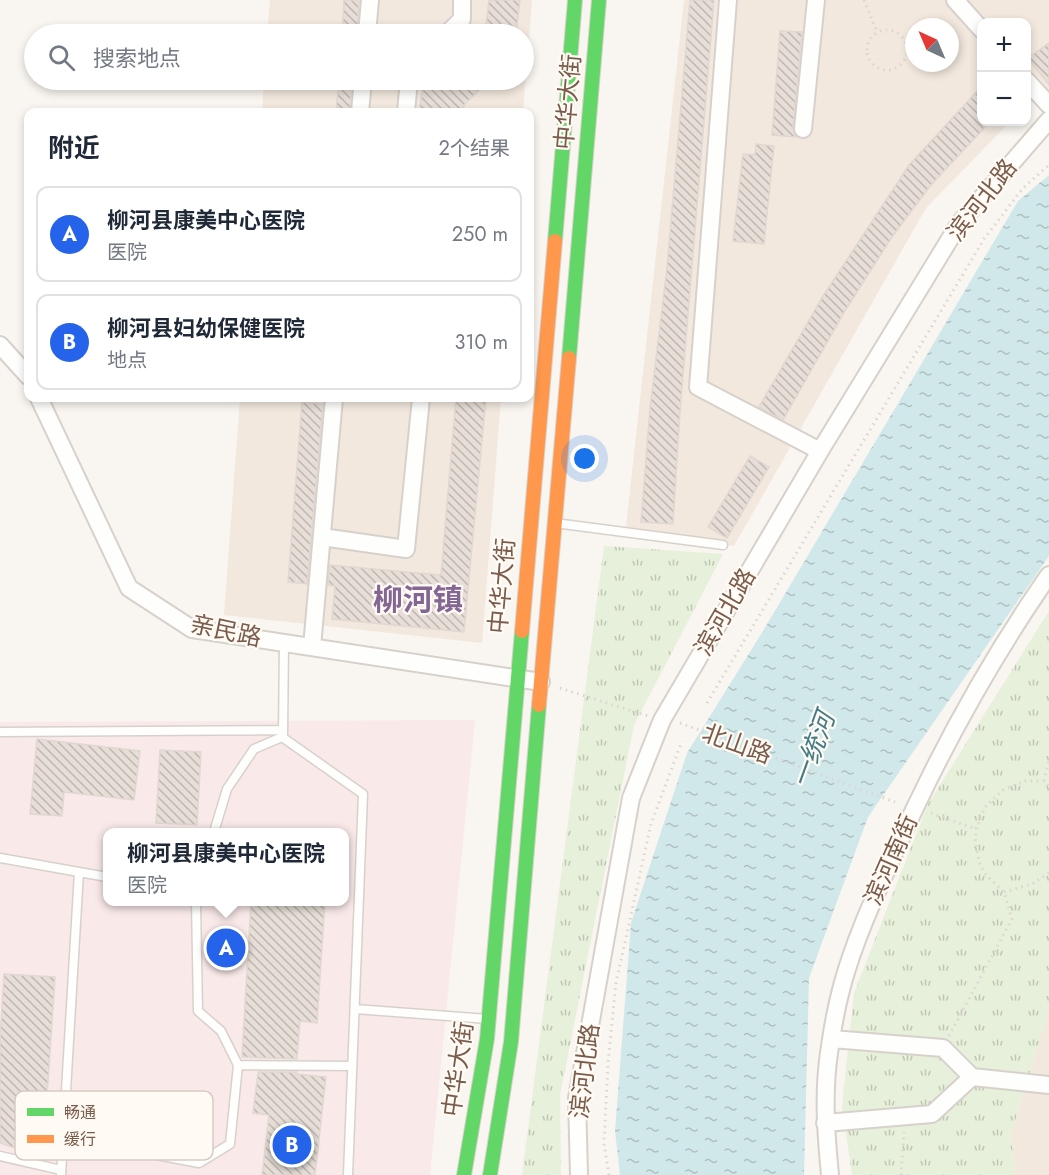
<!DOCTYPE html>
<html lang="zh">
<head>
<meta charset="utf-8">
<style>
  :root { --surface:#fff; --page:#f6f6f7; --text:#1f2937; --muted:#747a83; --line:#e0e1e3; --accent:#2563eb }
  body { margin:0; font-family:Jost,"Noto Sans SC",sans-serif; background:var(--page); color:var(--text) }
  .controls { position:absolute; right:18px; top:18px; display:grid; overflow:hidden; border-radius:12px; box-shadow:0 3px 9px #0003 }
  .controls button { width:54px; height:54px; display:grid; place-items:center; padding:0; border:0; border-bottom:2px solid var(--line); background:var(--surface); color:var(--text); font:30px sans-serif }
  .compass { position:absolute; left:905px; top:18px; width:54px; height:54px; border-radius:50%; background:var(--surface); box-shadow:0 3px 9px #0003; rotate:316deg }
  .you { position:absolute; left:585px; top:459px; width:21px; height:21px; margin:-15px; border:4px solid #fff; border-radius:50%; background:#1a73e8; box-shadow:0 0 0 9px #1a73e833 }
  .badge { display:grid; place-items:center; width:39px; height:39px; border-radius:50%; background:var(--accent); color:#fff; font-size:20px; font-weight:700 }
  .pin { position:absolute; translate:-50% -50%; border:3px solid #fff; box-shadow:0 2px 6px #0006 }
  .popup { position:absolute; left:103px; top:828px; width:246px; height:78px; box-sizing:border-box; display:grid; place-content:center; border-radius:12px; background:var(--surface); filter:drop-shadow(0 2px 4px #0005); font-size:20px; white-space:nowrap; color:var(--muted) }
  .popup b { font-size:22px; color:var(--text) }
  .popup::after { content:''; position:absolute; left:50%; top:100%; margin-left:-12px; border:12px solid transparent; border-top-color:var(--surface) }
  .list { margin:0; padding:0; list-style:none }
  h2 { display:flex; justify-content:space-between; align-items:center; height:78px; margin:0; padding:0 24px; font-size:26px }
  h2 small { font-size:20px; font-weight:400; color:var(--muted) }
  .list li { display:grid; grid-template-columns:39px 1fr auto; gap:18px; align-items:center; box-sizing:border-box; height:96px; margin:0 12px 12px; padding:0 12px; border:2px solid var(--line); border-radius:12px }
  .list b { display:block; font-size:22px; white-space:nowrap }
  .list p { margin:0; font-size:20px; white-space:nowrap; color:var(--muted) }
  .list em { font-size:20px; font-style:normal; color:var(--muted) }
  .icon { flex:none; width:33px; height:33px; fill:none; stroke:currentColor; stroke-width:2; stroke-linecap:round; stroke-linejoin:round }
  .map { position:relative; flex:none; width:1049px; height:1175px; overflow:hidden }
  .search { position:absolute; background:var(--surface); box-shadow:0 3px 9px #0003; left:24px; top:24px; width:510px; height:66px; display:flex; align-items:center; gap:15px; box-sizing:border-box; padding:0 21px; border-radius:33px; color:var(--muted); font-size:22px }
  .panel { position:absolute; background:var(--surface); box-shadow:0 3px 9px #0003; left:24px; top:108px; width:510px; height:294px; border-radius:12px }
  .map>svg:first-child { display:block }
  .residential { fill:#f2e8de; fill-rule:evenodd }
  .medical { fill:#fae9e9; fill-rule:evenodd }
  .grass { fill:url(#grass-tufts) }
  .water { fill:url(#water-ripples) }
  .building { fill:url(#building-back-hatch); stroke:#e2d8d2; stroke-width:1.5 }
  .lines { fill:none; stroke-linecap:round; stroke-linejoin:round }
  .lane-casing { stroke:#d7d1cb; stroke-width:11 }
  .street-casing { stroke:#d7d1cb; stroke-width:20 }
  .fast-casing { stroke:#d9d2cb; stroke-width:16 }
  .slow-casing { stroke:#d9d2cb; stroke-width:16 }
  .path { stroke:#dcd5d0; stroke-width:3; stroke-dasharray:1.5 4.5; stroke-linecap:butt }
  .lane { stroke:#fefefd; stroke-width:8 }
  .street { stroke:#fefefd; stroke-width:16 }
  .fast { stroke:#63d668; stroke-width:14 }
  .slow { stroke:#ff974d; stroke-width:14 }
  .path-bridge { stroke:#dcd5d0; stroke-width:3; stroke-dasharray:1.5 4.5; stroke-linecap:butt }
  .labels { text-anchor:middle; stroke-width:4.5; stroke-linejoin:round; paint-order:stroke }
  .street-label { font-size:24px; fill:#7a5c4d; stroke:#fffaf3 }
  .water-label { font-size:26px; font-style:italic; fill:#437c86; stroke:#fffaf3 }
  .district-label { font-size:30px; font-weight:bold; fill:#846695; stroke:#fffaf3 }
  .key { fill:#fffaf3; stroke:#d7cbc1; stroke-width:1.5 }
  .key-label { font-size:16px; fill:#7a5c4d }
</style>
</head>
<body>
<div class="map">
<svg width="1049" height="1175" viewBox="0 0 1049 1175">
  <defs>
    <pattern id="grass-tufts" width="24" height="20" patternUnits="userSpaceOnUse" patternTransform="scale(1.5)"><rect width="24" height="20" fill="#e7f0db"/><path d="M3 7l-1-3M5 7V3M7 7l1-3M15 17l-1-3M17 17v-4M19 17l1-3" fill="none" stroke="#c0c6b4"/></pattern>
    <pattern id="water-ripples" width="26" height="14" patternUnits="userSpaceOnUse" patternTransform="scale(1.5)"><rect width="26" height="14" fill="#d0e8ea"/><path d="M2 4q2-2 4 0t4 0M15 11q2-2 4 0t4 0" fill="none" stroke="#aebfc0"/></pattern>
    <pattern id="building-back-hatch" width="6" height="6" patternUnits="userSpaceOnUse" patternTransform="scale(1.5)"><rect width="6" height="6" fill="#e6ded7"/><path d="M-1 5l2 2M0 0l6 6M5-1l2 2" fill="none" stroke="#bfb7b1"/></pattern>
  </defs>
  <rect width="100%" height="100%" fill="#f9f5f0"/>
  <!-- residential -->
  <path class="residential" d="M270 0H532L523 112H262L264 80H524V34H267Z
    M684 0H1049V90L1027 105 1026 22H982V122H1010L926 208 734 546 626 527ZM914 27H950V63H914Z
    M240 398H501L482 643 224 615Z
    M1049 1009V1175H1015L1011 1134Z"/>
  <!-- medical -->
  <path class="medical" d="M475 720 430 1175H0V722ZM107 832H344V902H107Z"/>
  <!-- grass -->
  <path class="grass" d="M604 546 723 554 634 725 560 1095 561 1175H522Z
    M1049 611V1009L1011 1134 1015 1175H852L842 1106 854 993 928 804Z"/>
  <!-- water -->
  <path class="water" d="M1049 175V556L868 817 809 978 804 1175H620L615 1131 631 923 687 753 763 631 1018 201Z"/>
  <!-- building -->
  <path class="building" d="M344 0H359L357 34H342Z
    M489 0H520L516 34H485Z
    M690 0H714L680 412 673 524 641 522 650 408 667 268Z
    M780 31 802 32 793 128 796 137 772 135Z
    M1049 43V85L1028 58Z
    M339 80H352L350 112H336Z
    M429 80H489L464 105 463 112H419L423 85Z
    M981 87V122H990L931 185 892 237 845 311 783 420 759 407 823 296 909 165Z
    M756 144 774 146 764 244 733 241 743 154 755 155Z
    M456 398H486L464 632 332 619 335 586 328 585 330 565 441 575Z
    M302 402 323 404 307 584 288 582Z
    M750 456 769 467 727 538 708 527Z
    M37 739 140 751 134 800 64 792 62 816 30 814Z
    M160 750 201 752 197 825 156 823Z
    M251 902H325L317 1023 300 1021 297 1059 242 1057Z
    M4 974 55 977 43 1157 0 1143V1039Z
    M258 1072H297L296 1074 326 1077 315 1175H262L269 1115 253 1113Z"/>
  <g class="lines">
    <defs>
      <path id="lane" d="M555 523 723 545
        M0 732 283 730
        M283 734 284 643
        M214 832 227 789 254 749 282 737 363 794 348 1175
        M0 858 107 877
        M355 1009 488 1019
        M238 1065 352 1066
        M63 1137 199 1163 230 1144 238 1065 221 1031 198 1011 196 902
        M0 1156 61 1170
        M61 1175 79 872"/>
      <path id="street" d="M728 0 698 387 820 451
        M955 0 982 30
        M367 34 370 0
        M447 34 462 19V0
        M1026 80 1049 105
        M360 112 363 80
        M406 112 409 80
        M803 129 816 0
        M0 345 28 376
        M39 398 129 588 192 629 541 682
        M322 537 406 549 421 398
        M312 647 334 398
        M832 1039 943 1048 972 1077 1049 1085
        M825 1123 932 1114 972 1077
        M579 1175 577 1098 631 798 662 720 820 451 959 224 1049 120
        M830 1175C826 1134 823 1094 829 1053 832 1031 836 1008 842 986 854 941 874 898 893 856 936 758 988 663 1049 575"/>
      <path id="fast" d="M555 241 575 0
        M569 358 599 0
        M464 1175 487 1039 522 631
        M490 1175 511 1042 539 705"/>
      <path id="slow" d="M522 631 555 241
        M539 705 569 358"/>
    </defs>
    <!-- lane casing -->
    <use href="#lane" class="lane-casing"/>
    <!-- street casing -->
    <use href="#street" class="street-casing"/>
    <!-- fast casing -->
    <use href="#fast" class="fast-casing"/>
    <!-- slow casing -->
    <use href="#slow" class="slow-casing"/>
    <!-- path -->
    <path class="path" d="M864 0 877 32
      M867 50a20 20 0 1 1 40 0a20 20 0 1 1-40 0Z
      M560 688 648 716
      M707 703 984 239 1023 188 1049 165
      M1044 781 1049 761
      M931 813 976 829
      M1004 892 1032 884 1049 873
      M949 1036 1012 919 1004 892 986 875 980 865 975 841 976 829 985 807 1003 790 1025 781H1044L1049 786
      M609 1175 604 1144 608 1063 616 983 651 824 682 741
      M901 1175 904 1132"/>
    <!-- lane -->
    <use href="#lane" class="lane"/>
    <!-- street -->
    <use href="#street" class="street"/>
    <!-- fast -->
    <use href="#fast" class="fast"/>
    <!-- slow -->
    <use href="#slow" class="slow"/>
    <!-- path-bridge -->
    <path class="path-bridge" d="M680 723 895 802"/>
  </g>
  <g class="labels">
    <!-- street labels -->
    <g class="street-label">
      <text transform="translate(568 102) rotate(-85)" y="8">中华大街</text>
      <text transform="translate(982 200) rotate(-52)" y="8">滨河北路</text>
      <text transform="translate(502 586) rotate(-85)" y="8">中华大街</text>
      <text transform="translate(725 612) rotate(-60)" y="8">滨河北路</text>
      <text transform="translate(226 631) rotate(12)" y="8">亲民路</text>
      <text transform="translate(737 744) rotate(20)" y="8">北山路</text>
      <text transform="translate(891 860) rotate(-66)" y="8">滨河南街</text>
      <text transform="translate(458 1069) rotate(-82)" y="8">中华大街</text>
      <text transform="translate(585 1071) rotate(-83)" y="8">滨河北路</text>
    </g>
    <!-- water labels -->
    <g class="water-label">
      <text transform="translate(813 750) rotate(-70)" y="9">一统河</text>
    </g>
    <!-- district labels -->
    <g class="district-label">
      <text x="418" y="610">柳河镇</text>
    </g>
  </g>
  <!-- legend -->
  <rect x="15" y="1091" width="198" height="69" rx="9" class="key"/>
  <rect x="27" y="1108" width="27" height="8" fill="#63d668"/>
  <rect x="27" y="1135" width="27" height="8" fill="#ff974d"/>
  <g class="key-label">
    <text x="64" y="1118">畅通</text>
    <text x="64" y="1145">缓行</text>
  </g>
</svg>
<div class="controls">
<button>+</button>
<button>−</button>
</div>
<svg class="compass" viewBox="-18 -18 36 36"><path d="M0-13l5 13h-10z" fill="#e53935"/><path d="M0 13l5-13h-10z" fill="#747a83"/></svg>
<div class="you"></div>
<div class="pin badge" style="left:226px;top:948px">A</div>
<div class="popup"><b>柳河县康美中心医院</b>医院</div>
<div class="pin badge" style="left:292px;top:1145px">B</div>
<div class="search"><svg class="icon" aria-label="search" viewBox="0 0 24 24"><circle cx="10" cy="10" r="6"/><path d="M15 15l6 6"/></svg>搜索地点</div>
<section class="panel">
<h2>附近<small>2个结果</small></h2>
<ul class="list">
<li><span class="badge">A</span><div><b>柳河县康美中心医院</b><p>医院</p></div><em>250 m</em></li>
<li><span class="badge">B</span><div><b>柳河县妇幼保健医院</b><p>地点</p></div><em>310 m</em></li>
</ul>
</section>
</div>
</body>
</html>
